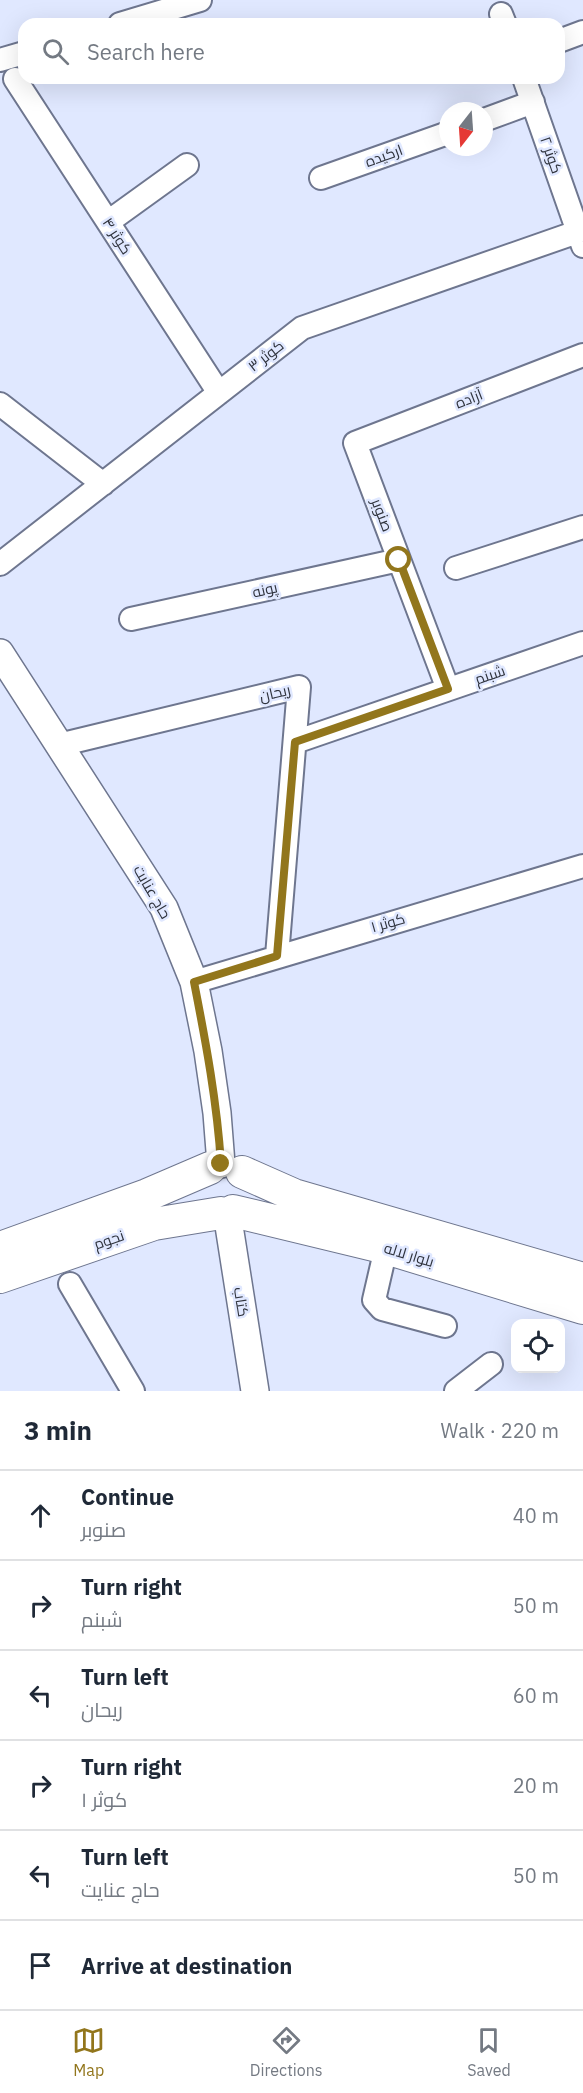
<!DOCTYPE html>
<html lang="en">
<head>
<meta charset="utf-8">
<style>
  :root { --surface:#fff; --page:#f6f6f7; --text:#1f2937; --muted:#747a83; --line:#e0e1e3; --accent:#92761c }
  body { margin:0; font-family:"IBM Plex Sans",Cairo,sans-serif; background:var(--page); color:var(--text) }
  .controls { position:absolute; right:18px; bottom:18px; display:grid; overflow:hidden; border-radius:12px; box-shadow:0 6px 24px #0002 }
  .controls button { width:54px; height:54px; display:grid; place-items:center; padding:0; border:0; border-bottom:2px solid var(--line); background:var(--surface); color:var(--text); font:30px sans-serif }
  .compass { position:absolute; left:439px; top:102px; width:54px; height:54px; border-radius:50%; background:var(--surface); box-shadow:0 6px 24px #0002; rotate:197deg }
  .stop { position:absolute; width:18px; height:18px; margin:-14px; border:4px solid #92761c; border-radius:50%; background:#fff }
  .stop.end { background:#92761c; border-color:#fff; box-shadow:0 2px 6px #0008 }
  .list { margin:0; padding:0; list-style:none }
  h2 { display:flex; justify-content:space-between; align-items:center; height:78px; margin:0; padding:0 24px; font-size:26px }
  h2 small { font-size:20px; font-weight:400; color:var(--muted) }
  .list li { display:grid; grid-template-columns:39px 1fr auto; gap:18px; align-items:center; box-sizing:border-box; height:90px; padding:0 24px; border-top:2px solid var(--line) }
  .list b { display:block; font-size:22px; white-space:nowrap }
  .list p { margin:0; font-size:20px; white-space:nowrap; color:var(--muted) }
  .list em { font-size:20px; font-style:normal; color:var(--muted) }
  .icon { flex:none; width:33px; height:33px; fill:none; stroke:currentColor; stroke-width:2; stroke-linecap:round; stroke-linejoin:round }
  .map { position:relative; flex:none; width:583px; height:1391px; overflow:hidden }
  .search { position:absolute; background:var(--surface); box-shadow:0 6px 24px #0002; left:18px; right:18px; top:18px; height:66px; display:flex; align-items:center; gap:15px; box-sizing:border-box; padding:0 21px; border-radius:18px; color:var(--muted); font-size:22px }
  .sheet { height:618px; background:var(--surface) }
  nav { display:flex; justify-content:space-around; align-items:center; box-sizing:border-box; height:84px; border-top:2px solid var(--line); background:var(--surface); font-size:16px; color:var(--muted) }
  nav a { display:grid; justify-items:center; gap:3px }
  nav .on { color:var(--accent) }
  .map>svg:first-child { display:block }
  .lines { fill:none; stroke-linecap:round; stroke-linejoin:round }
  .minor-casing { stroke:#6e768f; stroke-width:26 }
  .tertiary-casing { stroke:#6e768f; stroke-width:30 }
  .secondary-casing { stroke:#6e768f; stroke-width:34 }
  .minor { stroke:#fff; stroke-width:22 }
  .tertiary { stroke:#fff; stroke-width:27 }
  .secondary { stroke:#fff; stroke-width:32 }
  .route { stroke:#92761c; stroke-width:8 }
  .labels { text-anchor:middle; stroke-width:5; stroke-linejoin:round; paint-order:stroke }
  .street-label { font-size:15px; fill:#2f333d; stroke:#e0e8ff }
</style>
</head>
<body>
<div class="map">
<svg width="583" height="1391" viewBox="0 0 583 1391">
  <rect width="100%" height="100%" fill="#e0e8ff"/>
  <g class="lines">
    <defs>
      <path id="minor" d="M501 14 505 24
        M120 24 200 0
        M559 41 583 32
        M0 60 24 53
        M524 78 583 246
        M15 79 219 393
        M484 120 533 102
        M321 178 448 133
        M108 222 187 165
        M0 404 103 484
        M0 564 302 328 583 230
        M456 568 583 527
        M131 619 399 560
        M448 689 355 443 583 355
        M295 742 583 643
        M59 745 299 687 277 956
        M194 982 583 866
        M386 1248 374 1300 382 1309 445 1326
        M70 1284 133 1391
        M456 1391 491 1364"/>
      <path id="tertiary" d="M0 653 164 908 194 982 208 1051 217 1113 221 1164
        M227 1213 255 1391"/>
      <path id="secondary" d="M242 1172 294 1195 583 1279
        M233 1211 386 1248 583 1308
        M0 1248 147 1195 210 1168
        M0 1277 154 1224 221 1213"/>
    </defs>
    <!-- minor casing -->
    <use href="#minor" class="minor-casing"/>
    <!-- tertiary casing -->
    <use href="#tertiary" class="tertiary-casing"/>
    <!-- secondary casing -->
    <use href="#secondary" class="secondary-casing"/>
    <!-- minor -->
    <use href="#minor" class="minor"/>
    <!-- tertiary -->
    <use href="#tertiary" class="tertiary"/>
    <!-- secondary -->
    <use href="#secondary" class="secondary"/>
  </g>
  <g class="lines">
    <!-- route -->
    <path class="route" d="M221 1164C217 1102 206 1043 194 982L277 956 295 742 448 689 399 560"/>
  </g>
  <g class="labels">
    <!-- street labels -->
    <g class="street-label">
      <text transform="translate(551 155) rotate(71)" y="5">کوثر ۲</text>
      <text transform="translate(384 156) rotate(-20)" y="5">ارکیده</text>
      <text transform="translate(117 236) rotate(57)" y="5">کوثر ۴</text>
      <text transform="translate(266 356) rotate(-38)" y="5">کوثر ۳</text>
      <text transform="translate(469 399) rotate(-21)" y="5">آزاده</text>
      <text transform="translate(382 515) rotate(69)" y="5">صنوبر</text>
      <text transform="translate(265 590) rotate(-13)" y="5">پونه</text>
      <text transform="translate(490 675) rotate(-19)" y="5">شبنم</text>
      <text transform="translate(275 693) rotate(-13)" y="5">ریحان</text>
      <text transform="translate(152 892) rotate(60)" y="5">حاج عنایت</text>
      <text transform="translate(388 923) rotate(-16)" y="5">کوثر ۱</text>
      <text transform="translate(109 1240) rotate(-19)" y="5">نجوم</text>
      <text transform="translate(409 1255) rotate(17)" y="5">بلوار لاله</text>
      <text transform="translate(241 1302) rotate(81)" y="5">کتاب</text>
    </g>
  </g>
</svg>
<div class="controls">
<button><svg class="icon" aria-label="locate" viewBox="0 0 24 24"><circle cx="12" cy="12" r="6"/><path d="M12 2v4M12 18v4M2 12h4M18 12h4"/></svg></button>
</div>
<svg class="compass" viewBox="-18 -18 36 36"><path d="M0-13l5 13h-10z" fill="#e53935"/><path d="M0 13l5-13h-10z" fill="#747a83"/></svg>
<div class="stop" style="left:399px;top:560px"></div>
<div class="stop end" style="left:221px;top:1164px"></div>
<div class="search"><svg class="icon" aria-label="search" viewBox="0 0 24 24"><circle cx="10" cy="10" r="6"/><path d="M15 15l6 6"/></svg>Search here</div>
</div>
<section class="sheet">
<h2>3 min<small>Walk · 220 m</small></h2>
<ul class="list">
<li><svg class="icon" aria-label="ahead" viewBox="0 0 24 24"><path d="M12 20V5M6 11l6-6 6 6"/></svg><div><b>Continue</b><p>صنوبر</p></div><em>40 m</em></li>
<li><svg class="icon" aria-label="right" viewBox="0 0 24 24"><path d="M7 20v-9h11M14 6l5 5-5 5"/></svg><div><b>Turn right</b><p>شبنم</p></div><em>50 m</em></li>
<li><svg class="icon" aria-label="left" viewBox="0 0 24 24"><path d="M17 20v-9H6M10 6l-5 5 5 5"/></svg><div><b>Turn left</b><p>ریحان</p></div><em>60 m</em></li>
<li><svg class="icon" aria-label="right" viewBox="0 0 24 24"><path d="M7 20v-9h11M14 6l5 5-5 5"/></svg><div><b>Turn right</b><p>کوثر ۱</p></div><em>20 m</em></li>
<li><svg class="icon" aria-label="left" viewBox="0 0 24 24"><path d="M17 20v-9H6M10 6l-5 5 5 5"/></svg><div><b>Turn left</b><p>حاج عنایت</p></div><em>50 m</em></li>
<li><svg class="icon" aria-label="arrive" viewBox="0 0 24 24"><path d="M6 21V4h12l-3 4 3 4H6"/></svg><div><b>Arrive at destination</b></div></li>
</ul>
</section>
<nav>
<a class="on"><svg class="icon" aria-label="map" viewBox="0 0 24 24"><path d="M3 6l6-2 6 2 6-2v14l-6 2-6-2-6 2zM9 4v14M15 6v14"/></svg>Map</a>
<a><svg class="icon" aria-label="directions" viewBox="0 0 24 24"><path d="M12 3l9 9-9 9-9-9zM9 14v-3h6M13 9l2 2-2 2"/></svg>Directions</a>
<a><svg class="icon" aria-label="saved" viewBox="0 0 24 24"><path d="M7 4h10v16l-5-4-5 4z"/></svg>Saved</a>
</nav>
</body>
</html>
